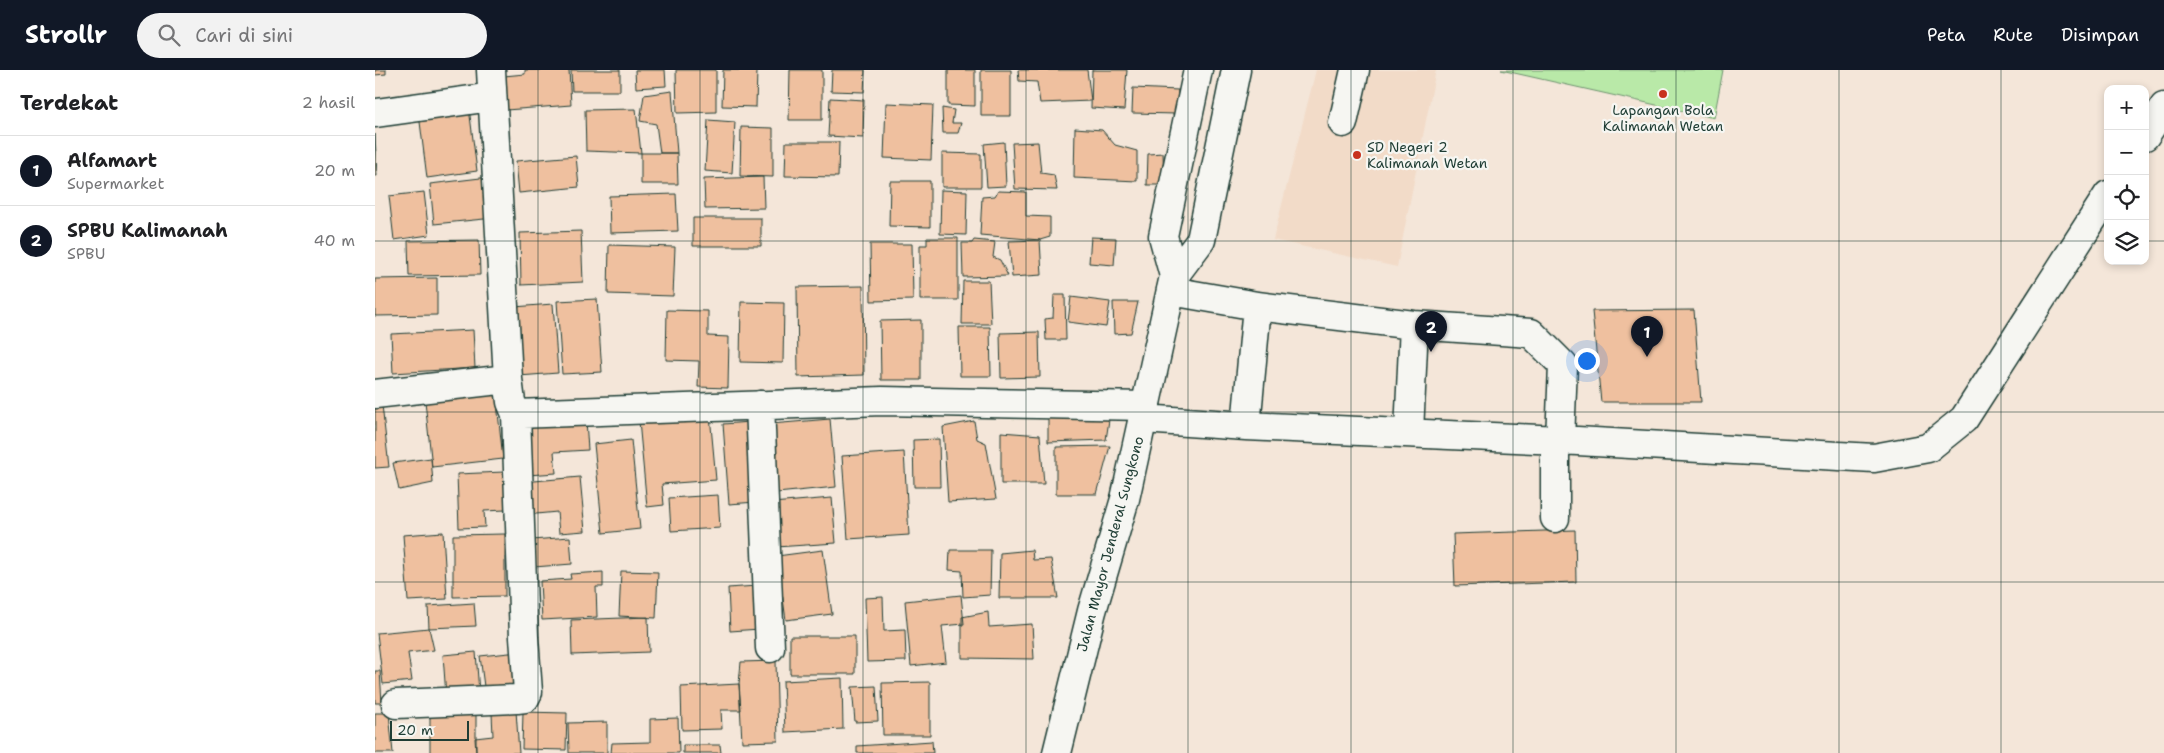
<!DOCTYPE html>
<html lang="id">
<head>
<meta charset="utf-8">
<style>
  :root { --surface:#fff; --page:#f2f2f2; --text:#202124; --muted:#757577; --line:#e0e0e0; --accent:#111827 }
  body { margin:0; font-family:"Shantell Sans",sans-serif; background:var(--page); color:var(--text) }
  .controls { position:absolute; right:15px; top:15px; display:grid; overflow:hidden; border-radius:10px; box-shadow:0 2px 8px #0003 }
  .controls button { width:45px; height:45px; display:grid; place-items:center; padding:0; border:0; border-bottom:1px solid var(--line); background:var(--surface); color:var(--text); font:25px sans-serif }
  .scale { position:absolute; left:15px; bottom:12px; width:79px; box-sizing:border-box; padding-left:5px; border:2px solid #1f3d34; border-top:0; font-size:14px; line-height:18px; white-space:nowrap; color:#1f3d34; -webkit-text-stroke:4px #f6f6f2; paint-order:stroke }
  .you { position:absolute; left:1211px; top:290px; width:18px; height:18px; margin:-12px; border:4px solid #fff; border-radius:50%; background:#1a73e8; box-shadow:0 0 0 8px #1a73e833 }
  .badge { display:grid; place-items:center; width:32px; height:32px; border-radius:50%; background:var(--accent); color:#fff; font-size:16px; font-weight:700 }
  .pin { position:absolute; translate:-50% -41px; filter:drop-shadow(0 1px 2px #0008) }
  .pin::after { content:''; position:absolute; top:26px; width:18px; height:15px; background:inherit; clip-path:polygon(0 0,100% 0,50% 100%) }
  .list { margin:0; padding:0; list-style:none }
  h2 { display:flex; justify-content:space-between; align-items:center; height:65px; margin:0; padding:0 20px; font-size:21px }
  h2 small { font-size:16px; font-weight:400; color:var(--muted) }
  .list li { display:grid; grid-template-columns:32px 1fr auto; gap:15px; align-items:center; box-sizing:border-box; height:70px; padding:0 20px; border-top:1px solid var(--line) }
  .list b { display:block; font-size:19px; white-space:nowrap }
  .list p { margin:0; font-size:16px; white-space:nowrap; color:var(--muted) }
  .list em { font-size:16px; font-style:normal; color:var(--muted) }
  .icon { flex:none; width:28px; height:28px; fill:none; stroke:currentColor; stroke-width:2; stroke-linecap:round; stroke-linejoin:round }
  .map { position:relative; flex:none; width:1789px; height:683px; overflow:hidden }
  header { display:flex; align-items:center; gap:30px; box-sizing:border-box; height:70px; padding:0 25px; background:var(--accent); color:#fff }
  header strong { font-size:24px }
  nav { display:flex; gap:28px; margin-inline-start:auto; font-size:18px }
  .search { width:350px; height:45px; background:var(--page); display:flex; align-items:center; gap:12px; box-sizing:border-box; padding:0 18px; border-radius:28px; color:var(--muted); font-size:19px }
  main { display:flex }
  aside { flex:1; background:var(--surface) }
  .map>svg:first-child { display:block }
  .built { fill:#f2dbc8 }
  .green { fill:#b9e9a8; stroke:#6c936e }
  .building { fill:#efc09f; stroke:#1f3d34 }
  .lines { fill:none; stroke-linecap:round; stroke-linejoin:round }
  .minor-casing { stroke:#1f3d34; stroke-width:31 }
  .major-casing { stroke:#1f3d34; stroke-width:31 }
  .minor { stroke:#f6f6f2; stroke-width:28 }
  .major { stroke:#f6f6f2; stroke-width:28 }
  .grid { fill:none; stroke:#1f3d34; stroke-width:1; stroke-opacity:0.55 }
  .poi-dot { fill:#c8321e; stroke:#f6f6f2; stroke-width:2 }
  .labels { text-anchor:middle; stroke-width:4.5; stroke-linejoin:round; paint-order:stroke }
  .poi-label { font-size:14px; fill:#1f3d34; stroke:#f6f6f2 }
  .street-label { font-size:14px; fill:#1f3d34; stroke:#f6f6f2 }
</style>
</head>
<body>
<header>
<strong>Strollr</strong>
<div class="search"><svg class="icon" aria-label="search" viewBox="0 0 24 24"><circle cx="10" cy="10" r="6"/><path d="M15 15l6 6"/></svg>Cari di sini</div>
<nav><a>Peta</a><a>Rute</a><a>Disimpan</a></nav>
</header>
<main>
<aside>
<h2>Terdekat<small>2 hasil</small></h2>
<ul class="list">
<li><span class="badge">1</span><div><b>Alfamart</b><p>Supermarket</p></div><em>20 m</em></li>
<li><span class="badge">2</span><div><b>SPBU Kalimanah</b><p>SPBU</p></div><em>40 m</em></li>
</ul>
</aside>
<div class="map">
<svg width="1789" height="683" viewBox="0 0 1789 683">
  <rect width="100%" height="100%" fill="#f4e6d9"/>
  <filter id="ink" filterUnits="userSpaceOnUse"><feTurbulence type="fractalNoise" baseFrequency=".02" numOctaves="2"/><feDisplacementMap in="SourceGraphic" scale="10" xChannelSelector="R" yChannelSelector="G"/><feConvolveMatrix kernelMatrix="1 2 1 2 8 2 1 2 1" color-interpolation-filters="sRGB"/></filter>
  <g filter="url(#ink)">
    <!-- built -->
    <path class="built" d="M941 0H1061L1022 197 898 170Z"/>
    <!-- green -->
    <path class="green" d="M1126 0H1348L1339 48Z"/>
    <!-- building -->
    <path class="building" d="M0 0H11V4L0 5Z
      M150 0H194L196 35 131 40 129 6 150 4Z
      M196 0H245V21H197Z
      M260 0H290L291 16 261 18Z
      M301 0H341V42L302 43Z
      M348 0H382L381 37 347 36Z
      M415 0H447V50H414Z
      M457 0H490L489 22 456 21Z
      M573 0H600V36L573 35Z
      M606 0H636V46H606Z
      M643 0H712L716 31 665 33 662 12 644 11Z
      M717 0H752L749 40 716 38Z
      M758 18 803 20 802 44 757 43Z
      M297 21 302 83H285L281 54 265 51 269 25Z
      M455 28 489 30 488 68 453 66Z
      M511 33 558 35 556 90 509 88Z
      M94 38 102 101 52 108 44 44Z
      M567 38 579 40 577 53H586L583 63H568Z
      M261 39 266 83 211 81 210 40Z
      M333 50 360 52 357 103 330 101Z
      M366 57 398 58V107L365 106Z
      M700 58 727 60 740 75 762 81V111L699 108Z
      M0 64 2 106H0Z
      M411 72H464L463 107 410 106Z
      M629 72 631 116 612 117 609 74Z
      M663 72 666 103 679 105 682 120 640 119 637 73Z
      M266 83H302L303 114H266Z
      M567 83 606 84V117H567Z
      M788 83 789 115H772L773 84Z
      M201 86 204 117 144 123 141 91Z
      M114 107 119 148 59 154 55 114Z
      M388 107 389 138 330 139 329 109Z
      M515 111H555V157L514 156Z
      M566 120 592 121 591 165 565 164Z
      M623 121 651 122V146L675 147V167L665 170 605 165 607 127 620 126Z
      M49 122 54 165 19 170 14 126Z
      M301 124 303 161 235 163 234 126Z
      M318 148H386V176H318Z
      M206 161 208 212 146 215 145 163Z
      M716 167 741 168 739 195 714 193Z
      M552 168H583V230H545V175H552Z
      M104 170 105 205 34 206 33 171Z
      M599 170 620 172 618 187 625 190 633 206 588 207 587 173H597Z
      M665 170 667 205 637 207 634 171Z
      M495 174H537L538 230 496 231Z
      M234 175 300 177 298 226 233 224Z
      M62 208V245L0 246V209Z
      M588 211H614L616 254H587Z
      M488 216 489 305 423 307 422 217Z
      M679 225H690L691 270H671L670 249 678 248Z
      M696 227 735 232 731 257 693 252Z
      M222 229 227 302 187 304 182 231Z
      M366 232 409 233 408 293 365 292Z
      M738 232H763L756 263 739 264Z
      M178 234 183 303 144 306 139 237Z
      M292 240 333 241V266L354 267 353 318 323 317 324 291 291 290Z
      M1319 240 1326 332H1226L1217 241Z
      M546 250V310H506L505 251Z
      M584 257H615L616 306H585Z
      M98 260 100 298 18 303 16 264Z
      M664 262 665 307 626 308 625 263Z
      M121 324 128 389 57 397 50 331Z
      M7 335 14 397 0 398V336Z
      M673 342 735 343 731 370 673 372Z
      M335 345 341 410 287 414 289 435 272 437 264 351Z
      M455 349 461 417 402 423 396 354Z
      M211 350 213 380 179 382 181 403 153 405 149 354Z
      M599 351 602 369 611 373 621 429 573 432 568 357Z
      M375 352 381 432 354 434 348 354Z
      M626 362 665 365 669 414H626Z
      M564 369 565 417H539L538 370Z
      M256 370 265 459 228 463 219 374Z
      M735 376 722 424H681V377Z
      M529 382 534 465 473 469 467 386Z
      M56 388 58 413 24 420 18 393Z
      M129 402 130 440 109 441 110 457 84 458 82 404Z
      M205 407 210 461 184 463 182 442 151 445 148 412Z
      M343 425 345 458 296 461 294 428Z
      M457 428 461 473 401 477 397 433Z
      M1200 460 1201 512 1080 516 1078 464Z
      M68 462 72 529 33 531 28 465Z
      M130 464V526L78 527V465Z
      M195 467 197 494 159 497 157 470Z
      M448 480 457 544 411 550 402 486Z
      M575 480H616L615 525 588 527 587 501 574 500Z
      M657 480 658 490 676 489 683 528H624L625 483Z
      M246 501 283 502 281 548 244 546Z
      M228 502V517H221L222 547 167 550 165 511 196 509 195 504Z
      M382 516 385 559 355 561 353 518Z
      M586 525 589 554 567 556 571 592 536 596 530 531Z
      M508 527 509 561 530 560 531 591 492 592 490 528Z
      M99 533 101 556 54 558 53 536Z
      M613 542 614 557 657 554 659 589 587 588V547Z
      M273 547 274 582 197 585 196 550Z
      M54 558 59 580 33 583 37 611 8 614 2 563Z
      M415 566H480V604H415Z
      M101 582 104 623 71 626 68 585Z
      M144 582 149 620 110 624 105 586Z
      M401 591 403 671 367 672 364 614 366 592Z
      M0 601H5L7 633H0Z
      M467 608 468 659 410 662 408 611Z
      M555 612V665H508L507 613Z
      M364 614 366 640H346L347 659 307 660 306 617Z
      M501 616 503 651 480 652 477 617Z
      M141 641 144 683H101L100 668 118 666 117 643Z
      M148 642 192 643 191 680 147 679Z
      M0 643H14L18 683H0Z
      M101 644V683H55V645Z
      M303 648 304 683H236L237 673 275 672V649Z
      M232 652V683H194L193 653Z
      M557 671 558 683H482V676Z
      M308 675H345L346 683H308Z"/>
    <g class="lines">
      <defs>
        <path id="minor" d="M116 0 133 309 136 332 141 344 507 331 771 336
          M1 43 117 27
          M968 53 980 0
          M1770 66 1789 37
          M796 221 882 236 1039 255 1156 263 1188 295 1185 370
          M0 324 133 309
          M385 335 395 578
          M768 349 871 356 1185 370 1499 388 1553 378 1589 349 1733 125
          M871 356 882 236
          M1034 362 1039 255
          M1180 370V448
          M21 634 142 629 150 628 153 622 149 567 141 344"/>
        <path id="major" d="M799 206 788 166 823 0
          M682 683 717 541 750 429 799 206 826 170 861 0"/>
      </defs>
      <!-- minor casing -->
      <use href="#minor" class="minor-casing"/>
      <!-- major casing -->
      <use href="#major" class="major-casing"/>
      <!-- minor -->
      <use href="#minor" class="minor"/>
      <!-- major -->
      <use href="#major" class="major"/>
    </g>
  </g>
  <!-- grid -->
  <path class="grid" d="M163 0V683M325 0V683M488 0V683M651 0V683M813 0V683M976 0V683M1138 0V683M1301 0V683M1464 0V683M1626 0V683M0 171H1733M1770 171H1789M0 342H1789M0 512H1789"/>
  <!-- markers -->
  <g class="poi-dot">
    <circle cx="1288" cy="24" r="5"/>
    <circle cx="982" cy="85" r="5"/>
  </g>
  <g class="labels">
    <!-- poi labels -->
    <g class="poi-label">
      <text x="1288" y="45">Lapangan Bola<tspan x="1288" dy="16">Kalimanah Wetan</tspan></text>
      <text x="992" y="82" text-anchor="start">SD Negeri 2<tspan x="992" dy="16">Kalimanah Wetan</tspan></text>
    </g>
    <!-- street labels -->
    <g class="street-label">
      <text transform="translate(735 474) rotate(-75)" y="5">Jalan Mayor Jenderal Sungkono</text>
    </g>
  </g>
</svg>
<div class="controls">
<button>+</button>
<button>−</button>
<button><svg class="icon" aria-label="locate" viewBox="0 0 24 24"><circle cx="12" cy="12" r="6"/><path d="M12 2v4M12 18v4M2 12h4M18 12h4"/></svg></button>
<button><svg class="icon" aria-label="layers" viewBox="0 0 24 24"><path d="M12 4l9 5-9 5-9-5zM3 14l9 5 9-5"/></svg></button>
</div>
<div class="scale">20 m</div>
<div class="you"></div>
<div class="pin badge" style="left:1272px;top:287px">1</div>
<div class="pin badge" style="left:1056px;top:282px">2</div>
</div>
</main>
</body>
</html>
